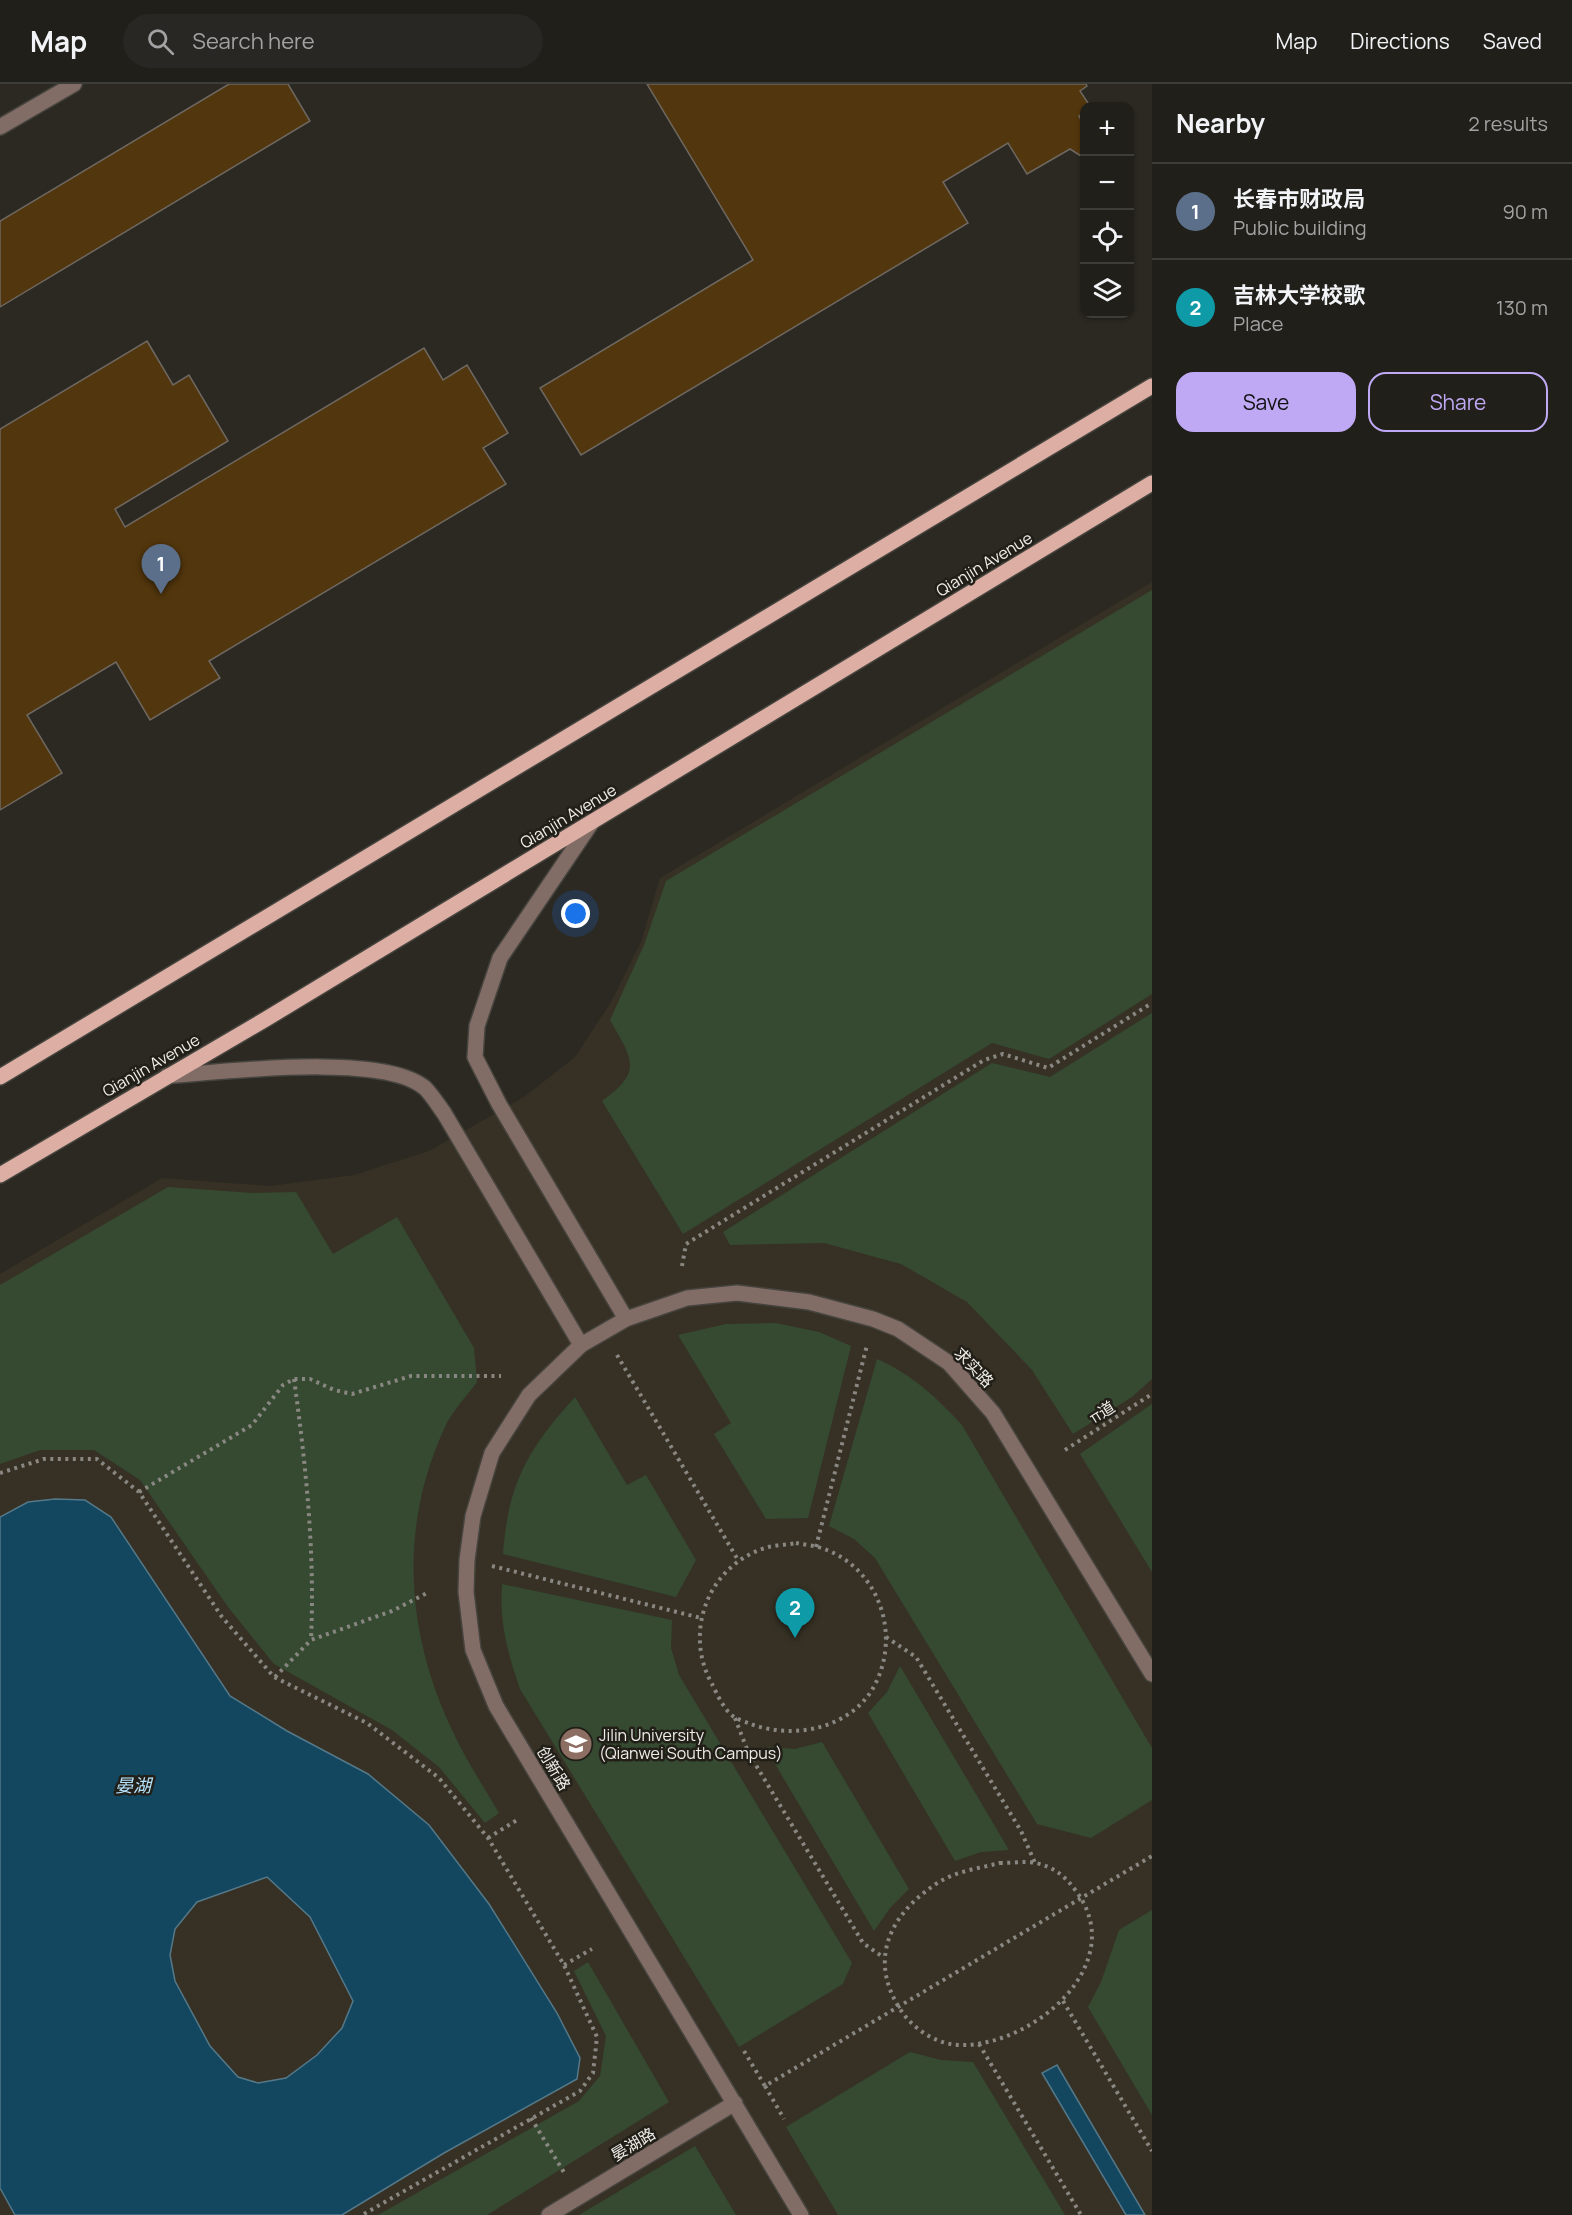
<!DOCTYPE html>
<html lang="en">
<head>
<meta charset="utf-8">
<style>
  :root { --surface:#201f1a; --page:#282723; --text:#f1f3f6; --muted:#a2a2a2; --line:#3d3d39; --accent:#bfa9f4 }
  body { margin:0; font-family:Manrope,"Noto Sans SC",sans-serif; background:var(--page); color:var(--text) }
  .controls { position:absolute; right:18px; top:18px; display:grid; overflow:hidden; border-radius:12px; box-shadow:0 2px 4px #0004 }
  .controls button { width:54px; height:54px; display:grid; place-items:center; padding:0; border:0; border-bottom:2px solid var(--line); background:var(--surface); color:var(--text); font:30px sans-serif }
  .you { position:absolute; left:576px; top:830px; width:21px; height:21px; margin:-15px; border:4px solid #fff; border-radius:50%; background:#1a73e8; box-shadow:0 0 0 9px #1a73e833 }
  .badge { display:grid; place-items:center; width:39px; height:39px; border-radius:50%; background:var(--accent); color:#fff; font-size:20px; font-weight:700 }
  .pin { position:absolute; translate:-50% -50px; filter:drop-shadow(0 2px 3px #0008) }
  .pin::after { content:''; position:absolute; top:32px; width:21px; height:18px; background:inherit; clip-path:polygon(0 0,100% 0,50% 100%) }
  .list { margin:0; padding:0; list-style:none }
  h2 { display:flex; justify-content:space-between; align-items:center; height:78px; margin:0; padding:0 24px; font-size:26px }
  h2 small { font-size:20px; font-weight:400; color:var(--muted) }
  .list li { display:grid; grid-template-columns:39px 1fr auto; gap:18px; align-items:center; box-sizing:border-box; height:96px; padding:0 24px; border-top:2px solid var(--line) }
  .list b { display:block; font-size:22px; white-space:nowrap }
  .list p { margin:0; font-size:20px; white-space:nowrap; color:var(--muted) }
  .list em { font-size:20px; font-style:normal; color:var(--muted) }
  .actions { display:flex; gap:12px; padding:18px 24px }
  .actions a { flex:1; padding:14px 0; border:2px solid var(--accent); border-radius:18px; text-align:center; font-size:21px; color:var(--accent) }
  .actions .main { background:var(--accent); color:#111 }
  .icon { flex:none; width:33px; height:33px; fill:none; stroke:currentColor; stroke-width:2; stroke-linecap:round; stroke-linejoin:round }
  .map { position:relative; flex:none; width:1152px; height:2131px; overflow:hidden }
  header { display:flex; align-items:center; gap:36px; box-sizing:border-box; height:84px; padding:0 30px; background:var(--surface); border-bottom:2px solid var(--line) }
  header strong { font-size:28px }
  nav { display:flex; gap:33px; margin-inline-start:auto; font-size:21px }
  .search { width:420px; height:54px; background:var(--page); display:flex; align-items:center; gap:15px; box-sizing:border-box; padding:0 21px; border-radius:33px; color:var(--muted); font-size:22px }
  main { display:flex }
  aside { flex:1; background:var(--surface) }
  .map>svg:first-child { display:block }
  .built { fill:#363124 }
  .green { fill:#354a31 }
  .water { fill:#13465f; stroke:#557888; stroke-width:1.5; fill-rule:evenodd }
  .building { fill:#52360d; stroke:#6e6861; stroke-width:1.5 }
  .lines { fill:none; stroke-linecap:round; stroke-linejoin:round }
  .minor-casing { stroke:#46443e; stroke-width:18 }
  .major-casing { stroke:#46443e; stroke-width:18 }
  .path { stroke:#898781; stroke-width:4; stroke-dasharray:3 4.5; stroke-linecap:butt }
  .minor { stroke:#826c66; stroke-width:15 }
  .major { stroke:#ddaea3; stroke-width:15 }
  .labels { text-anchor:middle; stroke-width:5; stroke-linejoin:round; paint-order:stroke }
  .street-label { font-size:16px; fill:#eeede8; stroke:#211f18 }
  .poi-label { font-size:16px; fill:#eeede8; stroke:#211f18; text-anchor:start }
  .water-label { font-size:18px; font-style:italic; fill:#b6e2fc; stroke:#211f18 }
</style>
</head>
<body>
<header>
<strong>Map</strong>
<div class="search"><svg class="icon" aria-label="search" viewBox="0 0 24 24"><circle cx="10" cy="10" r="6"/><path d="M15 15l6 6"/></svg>Search here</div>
<nav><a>Map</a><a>Directions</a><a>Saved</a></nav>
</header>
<main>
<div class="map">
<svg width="1152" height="2131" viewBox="0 0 1152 2131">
  <rect width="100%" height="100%" fill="#2b2922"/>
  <!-- built -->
  <path class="built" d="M1152 498V2131H0V1190L162 1094 270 1102 354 1091 429 1067 524 1013 575 973 611 918 641 858 660 794Z"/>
  <!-- green -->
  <path class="green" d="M1152 506V910L1049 975 992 959 683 1150 602 1017C644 987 632 975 610 936L644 861 666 797Z
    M1152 929V1295L1132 1313 1073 1350 1032 1286 967 1218 901 1180 824 1159 730 1161 723 1148 992 979 1050 993Z
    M168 1103 253 1109 296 1108 333 1170 397 1133 474 1264 477 1298C467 1312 452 1327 445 1343 398 1444 406 1551 454 1650 467 1678 484 1703 499 1729L485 1739 439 1683 392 1646 274 1580 228 1523 140 1396 94 1366H40L0 1380V1201Z
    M776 1239 819 1248 851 1262 808 1434 766 1435 714 1350 731 1339 678 1251 726 1240Z
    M877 1275C913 1291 936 1313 962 1341L1152 1664V1716L1091 1754 1037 1740 875 1474 854 1455 829 1442Z
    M575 1313 627 1401 646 1391 696 1476 676 1513 503 1470C508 1399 528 1365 575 1313Z
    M1152 1320V1488L1080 1370Z
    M502 1500 672 1536 671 1564 679 1591 852 1879 843 1900 739 1963 520 1605C508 1570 499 1538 502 1500Z
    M900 1582 1009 1766 981 1768 955 1777 868 1629 887 1608Z
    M822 1658 909 1805 890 1824 874 1847 765 1663 795 1665Z
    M1152 1826V2031L1088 1923 1101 1898 1119 1846Z
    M588 1878 669 2018 487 2131H378L579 2017 600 1992 606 1952 574 1887Z
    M910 1968 941 1976 973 1978 1065 2131H838L786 2043Z
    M695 2062 736 2131H579Z"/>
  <!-- water -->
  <path class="water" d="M55 1415 85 1416 111 1433 230 1612 287 1647 368 1690 429 1741 489 1820 557 1929 580 1974 577 1995 444 2069 342 2131H15L0 2104V1433L28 1418ZM267 1793 310 1833 353 1917 342 1944 317 1971 286 1994 258 1999 238 1993 210 1962 175 1897 170 1871 175 1845 197 1818Z
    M1057 1981 1145 2131H1126L1042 1989Z"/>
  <!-- building -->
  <path class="building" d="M229 0H288L310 37 0 223V137Z
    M647 0H1086L1087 2 1080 7 1090 22H1084V29L1079 32 1084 42V70L1081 72 1070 65 1027 90 1008 59 943 98 968 139 581 371 540 304 753 176Z
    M147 257 173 301 189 291 228 357 115 425 125 443 424 264 443 296 467 281 508 349 483 364 506 400 209 577 220 594 150 636 116 578 27 631 62 689 0 726V345Z"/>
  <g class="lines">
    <defs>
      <path id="minor" d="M0 43 74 0
        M592 738 500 874 477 942 475 973 499 1020 626 1235
        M167 992C222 988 384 968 425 1004 432 1011 438 1021 444 1029L581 1261
        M549 2131 735 2019
        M801 2131 496 1622 473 1566 466 1508 467 1476 473 1432 492 1369 529 1311 581 1261 626 1235 687 1214 737 1209 809 1218 873 1235 898 1245 949 1279 993 1329 1152 1590"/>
      <path id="major" d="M0 993 1152 302
        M0 1091 266 935 1152 399"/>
    </defs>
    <!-- minor casing -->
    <use href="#minor" class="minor-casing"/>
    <!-- major casing -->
    <use href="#major" class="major-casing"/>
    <!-- path -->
    <path class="path" d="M682 1182 686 1160 984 976 1003 970 1048 984 1152 919
      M617 1271 738 1476
      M294 1295C306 1382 315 1468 311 1556
      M1065 1366 1152 1310
      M0 1389 44 1375H97L139 1408 222 1533 274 1593 367 1639 439 1694 488 1754 564 1881 597 1953 593 1989 580 2007 362 2131
      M139 1408 252 1341 283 1301 294 1295H310L334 1306 352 1310 411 1292H501
      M796 1459C806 1461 818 1462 827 1466 877 1486 899 1545 878 1594 858 1643 797 1657 751 1640 746 1638 739 1636 734 1633 724 1626 717 1610 712 1600 683 1548 708 1482 765 1464 774 1461 786 1461 796 1459Z
      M816 1463 867 1261
      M492 1482 701 1534
      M886 1553 916 1573 1021 1747 1035 1779
      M275 1593 311 1556 392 1527 429 1508
      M735 1634 748 1668 863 1859 883 1873
      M488 1754 517 1736
      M1000 1779C1011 1779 1025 1777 1036 1779 1054 1783 1065 1792 1076 1807 1130 1879 1035 1960 964 1961 941 1962 919 1949 905 1932 866 1880 887 1831 939 1798 957 1787 980 1784 1000 1779Z
      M564 1881 592 1865
      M1063 1917 1152 2067
      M979 1960 1081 2131
      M744 1967 765 2002 1152 1772
      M765 2002 784 2035
      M531 2034 565 2090"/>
    <!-- minor -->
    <use href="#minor" class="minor"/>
    <!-- major -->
    <use href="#major" class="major"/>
  </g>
  <!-- icons -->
  <defs>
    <symbol id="university-disc" viewBox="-11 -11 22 22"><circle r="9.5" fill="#8d6e63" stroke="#211f18"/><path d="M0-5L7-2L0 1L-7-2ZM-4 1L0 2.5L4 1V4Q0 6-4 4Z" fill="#fff"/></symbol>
  </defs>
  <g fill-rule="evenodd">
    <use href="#university-disc" x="557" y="1641" width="38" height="38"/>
  </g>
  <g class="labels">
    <!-- street labels -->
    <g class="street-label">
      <text transform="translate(984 480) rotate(-31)" y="6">Qianjin Avenue</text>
      <text transform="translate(568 732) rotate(-31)" y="6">Qianjin Avenue</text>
      <text transform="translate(151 981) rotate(-30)" y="6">Qianjin Avenue</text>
      <text transform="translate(974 1283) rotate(46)" y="6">求实路</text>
      <text transform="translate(1102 1328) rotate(-32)" y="6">π道</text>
      <text transform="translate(554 1684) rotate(59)" y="6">创新路</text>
      <text transform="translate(633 2060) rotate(-31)" y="6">晏湖路</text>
    </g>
    <!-- poi labels -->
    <g class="poi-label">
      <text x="599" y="1657">Jilin University<tspan x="599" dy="18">(Qianwei South Campus)</tspan></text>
    </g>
    <!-- water labels -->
    <g class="water-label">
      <text x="133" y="1708">晏湖</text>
    </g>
  </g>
</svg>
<div class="controls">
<button>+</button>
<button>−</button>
<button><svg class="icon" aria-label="locate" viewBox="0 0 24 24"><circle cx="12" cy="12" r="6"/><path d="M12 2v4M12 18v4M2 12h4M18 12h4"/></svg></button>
<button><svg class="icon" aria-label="layers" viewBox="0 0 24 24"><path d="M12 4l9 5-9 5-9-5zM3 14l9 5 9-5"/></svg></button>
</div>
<div class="you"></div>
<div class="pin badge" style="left:161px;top:510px;background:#5c6f8a">1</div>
<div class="pin badge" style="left:795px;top:1554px;background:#0f9aa8">2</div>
</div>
<aside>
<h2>Nearby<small>2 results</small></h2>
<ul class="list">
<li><span class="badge" style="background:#5c6f8a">1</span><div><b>长春市财政局</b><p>Public building</p></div><em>90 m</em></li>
<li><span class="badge" style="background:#0f9aa8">2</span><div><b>吉林大学校歌</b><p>Place</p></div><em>130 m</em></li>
</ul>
<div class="actions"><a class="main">Save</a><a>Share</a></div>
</aside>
</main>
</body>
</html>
